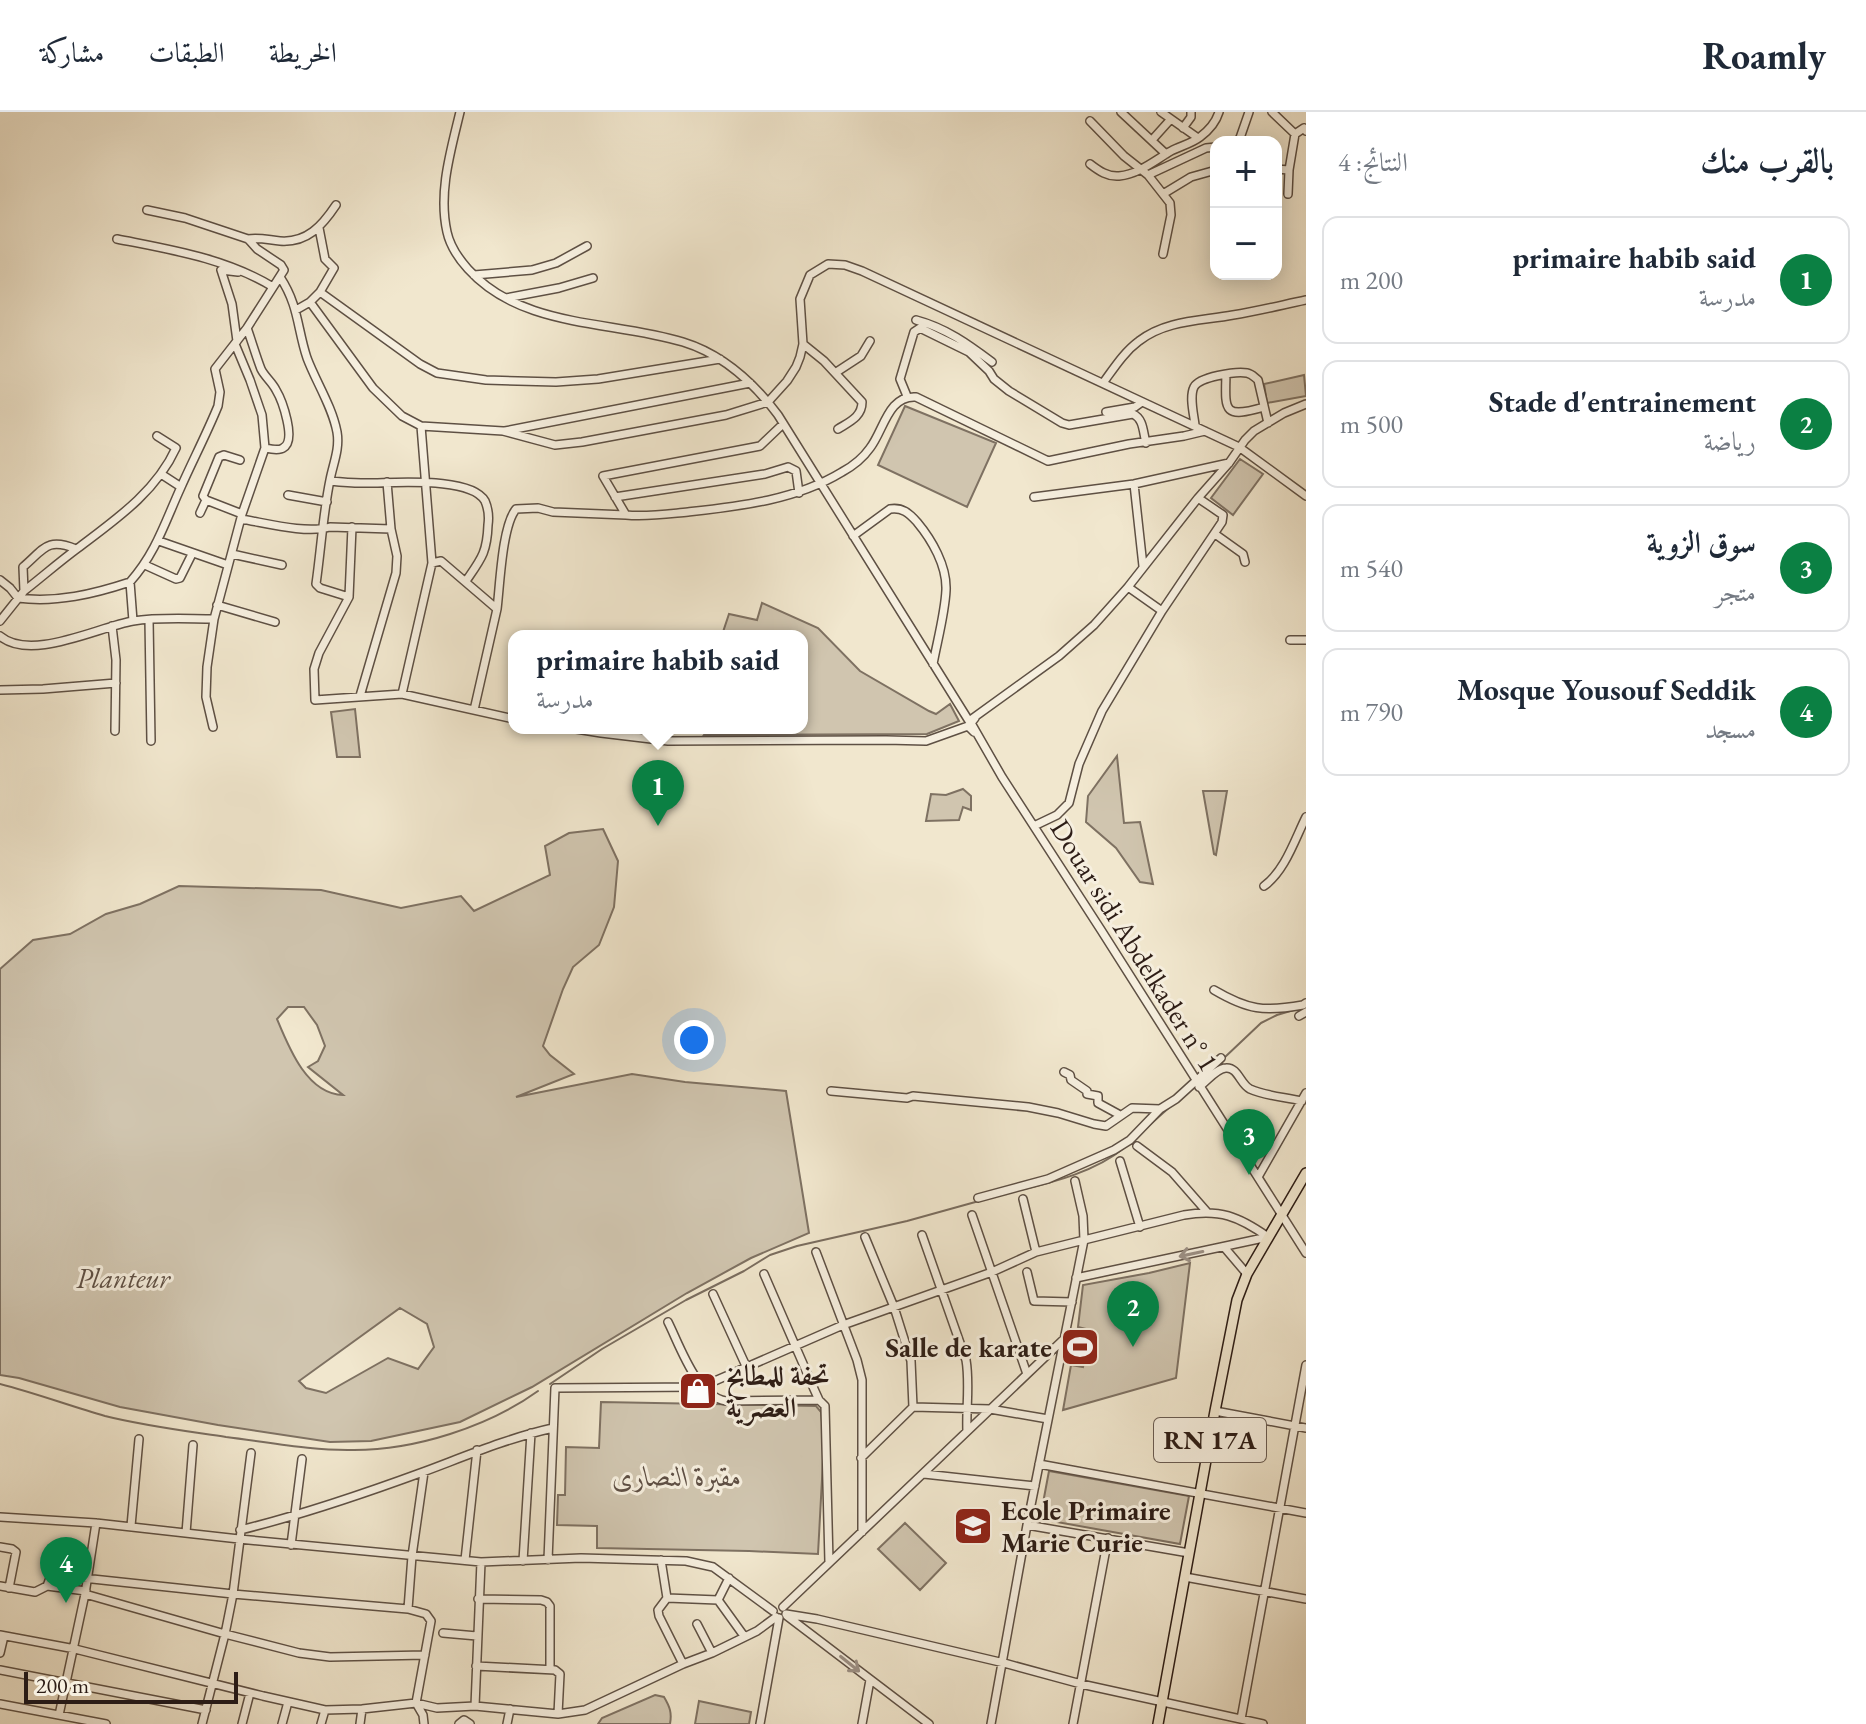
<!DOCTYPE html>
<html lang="ar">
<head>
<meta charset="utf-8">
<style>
  :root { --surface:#fff; --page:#f2f2f3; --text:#1f2937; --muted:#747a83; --line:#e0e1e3; --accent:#0b8043 }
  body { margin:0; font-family:"EB Garamond",Amiri,serif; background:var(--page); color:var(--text); direction:rtl }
  .controls { position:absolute; right:24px; top:24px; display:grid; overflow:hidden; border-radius:16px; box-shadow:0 4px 20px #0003 }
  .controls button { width:72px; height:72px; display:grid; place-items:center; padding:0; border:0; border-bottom:2px solid var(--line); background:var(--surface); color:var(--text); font:40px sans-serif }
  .scale { position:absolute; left:24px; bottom:20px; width:214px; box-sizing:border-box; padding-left:8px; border:4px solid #2d1d16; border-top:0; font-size:22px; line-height:28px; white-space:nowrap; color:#2d1d16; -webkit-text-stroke:6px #f6efdf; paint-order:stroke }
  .you { position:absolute; left:694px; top:928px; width:28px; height:28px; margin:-20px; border:6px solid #fff; border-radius:50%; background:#1a73e8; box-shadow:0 0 0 12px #1a73e833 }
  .badge { display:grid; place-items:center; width:52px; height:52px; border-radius:50%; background:var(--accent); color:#fff; font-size:26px; font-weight:700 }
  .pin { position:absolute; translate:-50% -66px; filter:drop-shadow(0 2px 4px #0008) }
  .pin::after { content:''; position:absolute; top:42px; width:28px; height:24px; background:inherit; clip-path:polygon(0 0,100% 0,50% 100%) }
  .popup { position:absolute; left:508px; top:518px; width:300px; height:104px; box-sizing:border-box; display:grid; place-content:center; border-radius:16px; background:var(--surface); filter:drop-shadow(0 2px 6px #0005); font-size:26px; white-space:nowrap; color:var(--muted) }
  .popup b { font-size:30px; color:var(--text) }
  .popup::after { content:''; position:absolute; left:50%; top:100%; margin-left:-16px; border:16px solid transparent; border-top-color:var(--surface) }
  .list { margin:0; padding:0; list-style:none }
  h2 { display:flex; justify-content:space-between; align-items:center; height:104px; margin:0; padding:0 32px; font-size:34px }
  h2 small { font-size:26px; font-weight:400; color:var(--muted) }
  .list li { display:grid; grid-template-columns:52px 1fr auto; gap:24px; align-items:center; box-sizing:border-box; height:128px; margin:0 16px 16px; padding:0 16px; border:2px solid var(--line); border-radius:16px }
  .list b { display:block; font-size:30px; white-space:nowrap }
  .list p { margin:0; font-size:26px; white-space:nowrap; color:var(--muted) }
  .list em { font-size:26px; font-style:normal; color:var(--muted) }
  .map { position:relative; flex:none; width:1306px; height:1612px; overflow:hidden; direction:ltr }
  header { display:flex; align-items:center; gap:48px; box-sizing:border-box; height:112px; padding:0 40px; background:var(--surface); border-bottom:2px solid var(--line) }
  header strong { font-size:38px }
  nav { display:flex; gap:44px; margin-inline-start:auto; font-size:28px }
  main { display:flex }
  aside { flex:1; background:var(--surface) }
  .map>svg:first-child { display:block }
  .green { fill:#d0c5af; stroke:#7e7162; stroke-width:2; fill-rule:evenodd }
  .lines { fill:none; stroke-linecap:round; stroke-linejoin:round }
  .stream { stroke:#7a6d5f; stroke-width:2 }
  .minor-casing { stroke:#5e5044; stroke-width:10 }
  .major-casing { stroke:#2d1d16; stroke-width:12 }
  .minor { stroke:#f6efdf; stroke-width:7 }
  .major { stroke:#f1e7ce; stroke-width:9 }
  .oneway { stroke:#9c9085 }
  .labels { text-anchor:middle; stroke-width:6; stroke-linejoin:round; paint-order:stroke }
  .shield { fill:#f6efdf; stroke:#695c52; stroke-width:2 }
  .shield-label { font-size:26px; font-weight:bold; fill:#2d1d16 }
  .street-label { font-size:28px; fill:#2d1d16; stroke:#f6efdf }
  .park-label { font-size:28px; font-style:italic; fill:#5e4f44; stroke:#f6efdf }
  .poi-label { font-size:28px; font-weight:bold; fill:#2d1d16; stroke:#f6efdf; text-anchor:start }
</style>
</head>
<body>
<header>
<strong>Roamly</strong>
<nav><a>الخريطة</a><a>الطبقات</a><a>مشاركة</a></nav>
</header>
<main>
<aside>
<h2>بالقرب منك<small>النتائج: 4</small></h2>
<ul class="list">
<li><span class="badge">1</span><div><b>primaire habib said</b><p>مدرسة</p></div><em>200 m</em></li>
<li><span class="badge">2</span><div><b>Stade d'entrainement</b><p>رياضة</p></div><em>500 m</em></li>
<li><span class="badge">3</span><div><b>سوق الزوية</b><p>متجر</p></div><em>540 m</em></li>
<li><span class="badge">4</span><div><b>Mosque Yousouf Seddik</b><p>مسجد</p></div><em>790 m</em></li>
</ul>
</aside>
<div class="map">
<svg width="1306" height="1612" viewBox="0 0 1306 1612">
  <rect width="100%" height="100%" fill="#f1e7ce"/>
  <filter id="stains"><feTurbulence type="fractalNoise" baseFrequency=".0025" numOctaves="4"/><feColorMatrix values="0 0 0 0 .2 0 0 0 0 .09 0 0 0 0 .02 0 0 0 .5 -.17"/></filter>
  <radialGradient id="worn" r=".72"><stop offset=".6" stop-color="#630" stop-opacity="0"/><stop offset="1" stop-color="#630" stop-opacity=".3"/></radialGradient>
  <!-- green -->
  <path class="green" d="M1304 263 1306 284 1267 291 1264 272Z
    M905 294 996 331 967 395 878 353Z
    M1240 347 1263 362 1233 403 1211 386Z
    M762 491 818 516 860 559 929 599 936 602 950 592 959 609 927 622 704 623 709 616H802V524L722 523 729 502 757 508Z
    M355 597 360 645H337L331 600Z
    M1117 644 1124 711 1140 710 1153 772 1140 770 1116 736 1086 710 1088 684Z
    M963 677 971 684V698L963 695 959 708 926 709 931 682 946 683Z
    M1203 679H1227L1216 743 1214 742Z
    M603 717 618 749 614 795 599 833 573 855 563 877 543 934 550 943 574 962 516 985 632 962 685 970 786 979 809 1121 751 1146 687 1181 532 1275 460 1310 371 1329 330 1330 218 1313 120 1295 19 1266 0 1263V857L33 828 70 822 106 802 140 792 179 774 321 778 401 796 461 784 474 799 550 763 545 734 569 721ZM288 895H304L317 913 325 934 318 949 308 955 343 983C307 982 289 936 277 907ZM400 1196 427 1212 434 1235 418 1257 388 1246 326 1281 306 1276 299 1269Z
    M1190 1151 1176 1266 1063 1298 1071 1253 1083 1255 1090 1218 1078 1215 1083 1173 1149 1161Z
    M601 1290 816 1294 821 1300 824 1330 818 1442 749 1439 597 1436V1414L557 1413 558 1383H565L566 1335 599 1336Z
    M1049 1359 1189 1384 1180 1432 1040 1407Z
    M905 1411 946 1451 920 1478 878 1437Z
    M655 1583 664 1585C670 1595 672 1601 670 1612H598L602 1606Z
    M699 1589 751 1600 749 1612H695Z"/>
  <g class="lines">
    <!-- stream -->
    <path class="stream" d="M1224 946 1261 911 1277 903 1297 897
      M1144 1018 1172 993
      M1020 1078C1055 1070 1096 1059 1124 1036
      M0 1272C35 1281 70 1294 105 1304 145 1314 186 1319 226 1325 268 1330 311 1339 354 1338 415 1338 488 1315 538 1279
      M550 1272 602 1237 686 1188 744 1159 770 1143 797 1134 907 1109 979 1089"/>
    <defs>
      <path id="minor" d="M460 0C451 38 438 80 447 120 450 134 459 147 468 157 522 217 611 208 683 230 722 242 754 271 778 303L969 609 1059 544 1094 513 1128 475 1198 386 1229 351 1245 328 1254 319 1284 301 1306 292
        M1121 0 1166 42
        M1161 0 1198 26
        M1272 0 1295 22 1304 16 1306 19
        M1090 9 1124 44 1148 63 1206 36 1216 35
        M1183 16 1191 5V0
        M1152 28 1170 8
        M1236 30 1240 26 1249 0
        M1090 52C1099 59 1108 65 1119 64 1139 62 1154 49 1171 39 1180 34 1191 32 1200 25 1208 19 1216 10 1219 0
        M1276 57 1289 58
        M1148 63 1170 91 1171 103 1163 142
        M1163 82 1191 65 1216 58
        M1288 82 1289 58 1295 22
        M319 116 325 147 334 156 320 180
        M117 127C172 138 225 146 273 175
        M248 127C259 125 269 128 280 129 307 131 322 114 336 93
        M474 163 532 158 556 151 587 134
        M280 165C299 194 297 216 307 246 316 270 332 294 337 320 340 337 333 352 330 368 323 402 321 437 316 472L320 476 349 485
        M506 186 559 176 593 166
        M310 190 373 276 402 304 421 314 503 319 555 333 582 330 726 303 768 290 787 269 796 255 800 245 803 232 800 187 810 163 828 152 845 153 862 159 1239 335 1306 384
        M296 198 310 190 320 180 420 252 437 261 486 268 556 270 598 267 720 247
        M916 208C946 216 968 232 992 250
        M247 216C252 230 256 244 261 257 265 265 272 270 276 278 282 288 297 329 283 336 279 339 270 337 265 336
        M237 229 232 192 221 158 238 160
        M803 232 824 249 862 290C862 305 849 310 838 317
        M835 261 861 244 870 229
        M1226 262C1225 299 1223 307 1264 295
        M1103 271C1114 256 1124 240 1139 229 1166 208 1201 209 1233 203 1258 199 1282 193 1306 188
        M907 284 900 267 914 220 920 216 969 240 989 259 994 267 1009 279 1062 311 1069 313 1133 302C1144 307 1143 321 1146 331
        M1106 300 1135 295 1142 290
        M783 312 760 334 603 364 626 403C647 405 667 402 688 400 741 394 796 388 842 360 853 354 863 346 870 336 884 318 888 283 916 285L1048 349 1129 332 1184 324 1205 319
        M1195 313C1194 303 1189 285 1194 275 1199 265 1236 259 1247 261 1252 262 1254 265 1258 268L1268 311
        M505 319 750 271
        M240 348 224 343 219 345 203 384 206 388 242 402
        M161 362 181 375
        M330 369C340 370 350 371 361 371 387 372 470 363 485 389 488 396 489 406 488 413 487 441 481 447 466 469
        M1134 372 1143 454
        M288 383 327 390
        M615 385 765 362 788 355 796 359 799 381
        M1034 385 1134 372 1229 351
        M200 401 206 388
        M241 407C266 411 306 422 330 415L391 417
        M352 415 349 485 319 541 314 557 315 588 402 582 514 607
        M1215 422 1243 442 1245 450
        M853 424 890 397C902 395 909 401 917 410 932 428 947 454 946 478 945 501 937 530 933 552
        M159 429 228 453
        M232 442 282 453
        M432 451 441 449 497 497 474 598
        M145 453 176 467 180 466 192 442
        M0 468 10 476 18 486C56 491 94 482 130 470
        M1128 475 1162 499
        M24 479C42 465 59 450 78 436 115 408 156 380 176 336L157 324
        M217 493 275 510
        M497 497C500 473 502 414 516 397L538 396 553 400 626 403
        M149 508 151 629
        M0 509 24 479 23 455C44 437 47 425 76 437
        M133 509 130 470C156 441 165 410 181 375 193 348 207 321 218 294L220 280 215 257 247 216 284 158 281 153 257 137 248 127 185 106 147 98
        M112 514 116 548 115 619
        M0 524C31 550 98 515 133 509 159 505 188 507 214 507
        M1290 528H1306
        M0 578 43 577 116 571
        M402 582 432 451 421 314
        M360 584 396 461 397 444 391 417 387 370
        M975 606 971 611 1002 665 1101 818 1306 1141
        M213 615 206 585 207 555 214 507 242 402 265 336 262 303 250 268 235 232
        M570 616 601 621 668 629 886 628 926 629 968 614 974 620
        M1034 714 1057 703 1069 691 1079 652 1102 599 1162 499 1222 410 1223 403 1198 386
        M1264 774C1285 759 1295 727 1306 705
        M1214 878C1248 898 1264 900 1303 893L1306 891
        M1299 904 1306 900
        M1064 960 1070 963 1071 968 1087 979V982L1098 984V991L1120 1003
        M1199 975C1206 970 1217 956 1226 956 1238 955 1240 972 1250 977 1265 984 1285 985 1302 989
        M831 979 907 986 913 984 1028 995 1058 1001 1094 1012 1106 1014 1132 996 1160 997
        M1137 1034 1172 1060 1207 1100
        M1120 1049 1140 1115
        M1258 1065 1306 981
        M978 1086 1048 1067 1114 1038 1130 1028 1160 997 1176 987 1221 946
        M1023 1087 1036 1140
        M972 1103 1027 1262
        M922 1123 966 1248C970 1271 966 1295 967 1319
        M1224 1135 1247 1162
        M816 1140 857 1248 862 1268V1420
        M1027 1160 1034 1189 1072 1190
        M764 1162 814 1277 819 1288 825 1294 829 1450
        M1076 1166 1268 1125
        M713 1182 746 1254
        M668 1210C680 1234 697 1285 726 1289L819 1288
        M913 1295 990 1297 1048 1307
        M1215 1299 1306 1316
        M861 1346 913 1295 911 1249 894 1195 865 1125
        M1039 1352 1306 1401
        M924 1362 1035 1374
        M0 1405 96 1411 239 1427 481 1450 581 1446 686 1449 713 1455 773 1499
        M1027 1413 1189 1441
        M131 1414 139 1327
        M240 1418C302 1403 363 1382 423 1360 466 1344 508 1326 553 1316
        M186 1421 193 1333
        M291 1433 302 1347
        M0 1435 12 1437 16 1440 9 1476
        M465 1448 477 1338
        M548 1448 555 1276 701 1275 843 1213 992 1160 1036 1140 1184 1103C1220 1097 1238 1104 1268 1125
        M661 1448 667 1486 658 1498 659 1504 683 1552
        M523 1449 531 1321
        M1185 1465 1306 1487
        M0 1474 35 1480 47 1474
        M86 1479 47 1474 50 1466 55 1463 233 1482 408 1497 426 1502 431 1509 416 1591 423 1603 424 1612
        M85 1482 225 1522 299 1541 330 1545 425 1543
        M667 1486 718 1488 729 1466
        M478 1487 541 1488 547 1490 550 1494V1557
        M718 1488 744 1524
        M783 1495 1065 1226
        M408 1497 412 1444 424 1360
        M786 1502 817 1507 1004 1551 1081 1572 1263 1612
        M787 1504 929 1612
        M697 1512 712 1541
        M443 1521 477 1524
        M0 1523 75 1537 263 1584 325 1598 362 1597 416 1591 437 1596 475 1594 558 1602 585 1598 683 1552 712 1541 757 1519 776 1505
        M0 1541 4 1524
        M476 1554 555 1558 560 1562 558 1602
        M0 1558 206 1598
        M0 1592 106 1612
        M475 1594 481 1450
        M59 1603 85 1482 96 1411
        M1241 1607 1306 1253
        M202 1612 225 1522 233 1482 251 1341
        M242 1612 250 1581
        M282 1612 288 1590
        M321 1612 325 1598
        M360 1612 362 1597
        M459 1612 464 1608 470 1612
        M507 1612 510 1597
        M760 1612 779 1506
        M862 1612 870 1568
        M991 1612 1027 1413 1084 1128 1083 1104 1075 1069
        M1073 1612 1108 1426"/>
      <path id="major" d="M1158 1612 1215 1299 1237 1188 1247 1162 1306 1061"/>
    </defs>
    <!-- minor casing -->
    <use href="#minor" class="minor-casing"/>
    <!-- major casing -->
    <use href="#major" class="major-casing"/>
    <!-- minor -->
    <use href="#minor" class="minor"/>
    <!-- major -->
    <use href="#major" class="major"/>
  </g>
  <!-- one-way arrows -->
  <defs><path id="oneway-shaft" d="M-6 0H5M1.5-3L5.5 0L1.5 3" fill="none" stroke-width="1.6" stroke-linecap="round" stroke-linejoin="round" transform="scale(2)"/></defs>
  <g class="oneway">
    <use href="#oneway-shaft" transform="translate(1191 1142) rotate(168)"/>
    <use href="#oneway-shaft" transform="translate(850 1552) rotate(39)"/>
  </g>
  <!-- icons -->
  <defs>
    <symbol id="stadium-square" viewBox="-11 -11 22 22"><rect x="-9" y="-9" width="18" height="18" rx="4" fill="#8f2418" stroke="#f6efdf"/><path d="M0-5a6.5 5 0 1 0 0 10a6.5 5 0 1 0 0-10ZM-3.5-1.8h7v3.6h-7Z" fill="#fff"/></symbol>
    <symbol id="shop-square" viewBox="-11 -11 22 22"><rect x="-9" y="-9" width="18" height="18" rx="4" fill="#8f2418" stroke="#f6efdf"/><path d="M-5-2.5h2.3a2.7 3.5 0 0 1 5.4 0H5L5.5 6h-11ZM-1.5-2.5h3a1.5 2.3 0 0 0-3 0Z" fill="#fff"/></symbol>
    <symbol id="school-square" viewBox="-11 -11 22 22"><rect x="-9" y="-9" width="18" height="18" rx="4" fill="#8f2418" stroke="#f6efdf"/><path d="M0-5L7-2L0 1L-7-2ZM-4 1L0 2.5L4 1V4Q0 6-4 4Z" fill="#fff"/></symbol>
  </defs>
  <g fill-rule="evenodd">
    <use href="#stadium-square" x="1058" y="1213" width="44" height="44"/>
    <use href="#shop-square" x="676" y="1257" width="44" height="44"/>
    <use href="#school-square" x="951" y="1392" width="44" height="44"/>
  </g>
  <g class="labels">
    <!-- shield labels -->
    <rect class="shield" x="1154" y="1306" width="112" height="44" rx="6"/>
    <g class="shield-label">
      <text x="1210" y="1337">RN 17A</text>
    </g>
    <!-- street labels -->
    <g class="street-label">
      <text transform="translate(1135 833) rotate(58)" y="10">Douar sidi Abdelkader n° 1</text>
    </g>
    <!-- park labels -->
    <g class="park-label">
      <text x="123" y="1176">Planteur</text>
      <text x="677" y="1374">مقبرة النصارى</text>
    </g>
    <!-- poi labels -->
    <g class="poi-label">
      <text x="1052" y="1245" text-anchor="end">Salle de karate</text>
      <text x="726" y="1273">تحفة للمطابخ<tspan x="726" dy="32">العصرية</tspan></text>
      <text x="1001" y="1408">Ecole Primaire<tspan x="1001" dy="32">Marie Curie</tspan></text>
    </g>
  </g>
  <rect width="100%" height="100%" filter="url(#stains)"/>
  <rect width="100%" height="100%" fill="url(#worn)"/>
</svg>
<div class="controls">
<button>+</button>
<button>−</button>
</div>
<div class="scale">200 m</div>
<div class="you"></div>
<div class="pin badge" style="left:658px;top:714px">1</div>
<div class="popup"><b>primaire habib said</b>مدرسة</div>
<div class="pin badge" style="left:1133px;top:1235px">2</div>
<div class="pin badge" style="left:1249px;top:1063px">3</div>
<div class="pin badge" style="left:66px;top:1491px">4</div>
</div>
</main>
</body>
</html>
